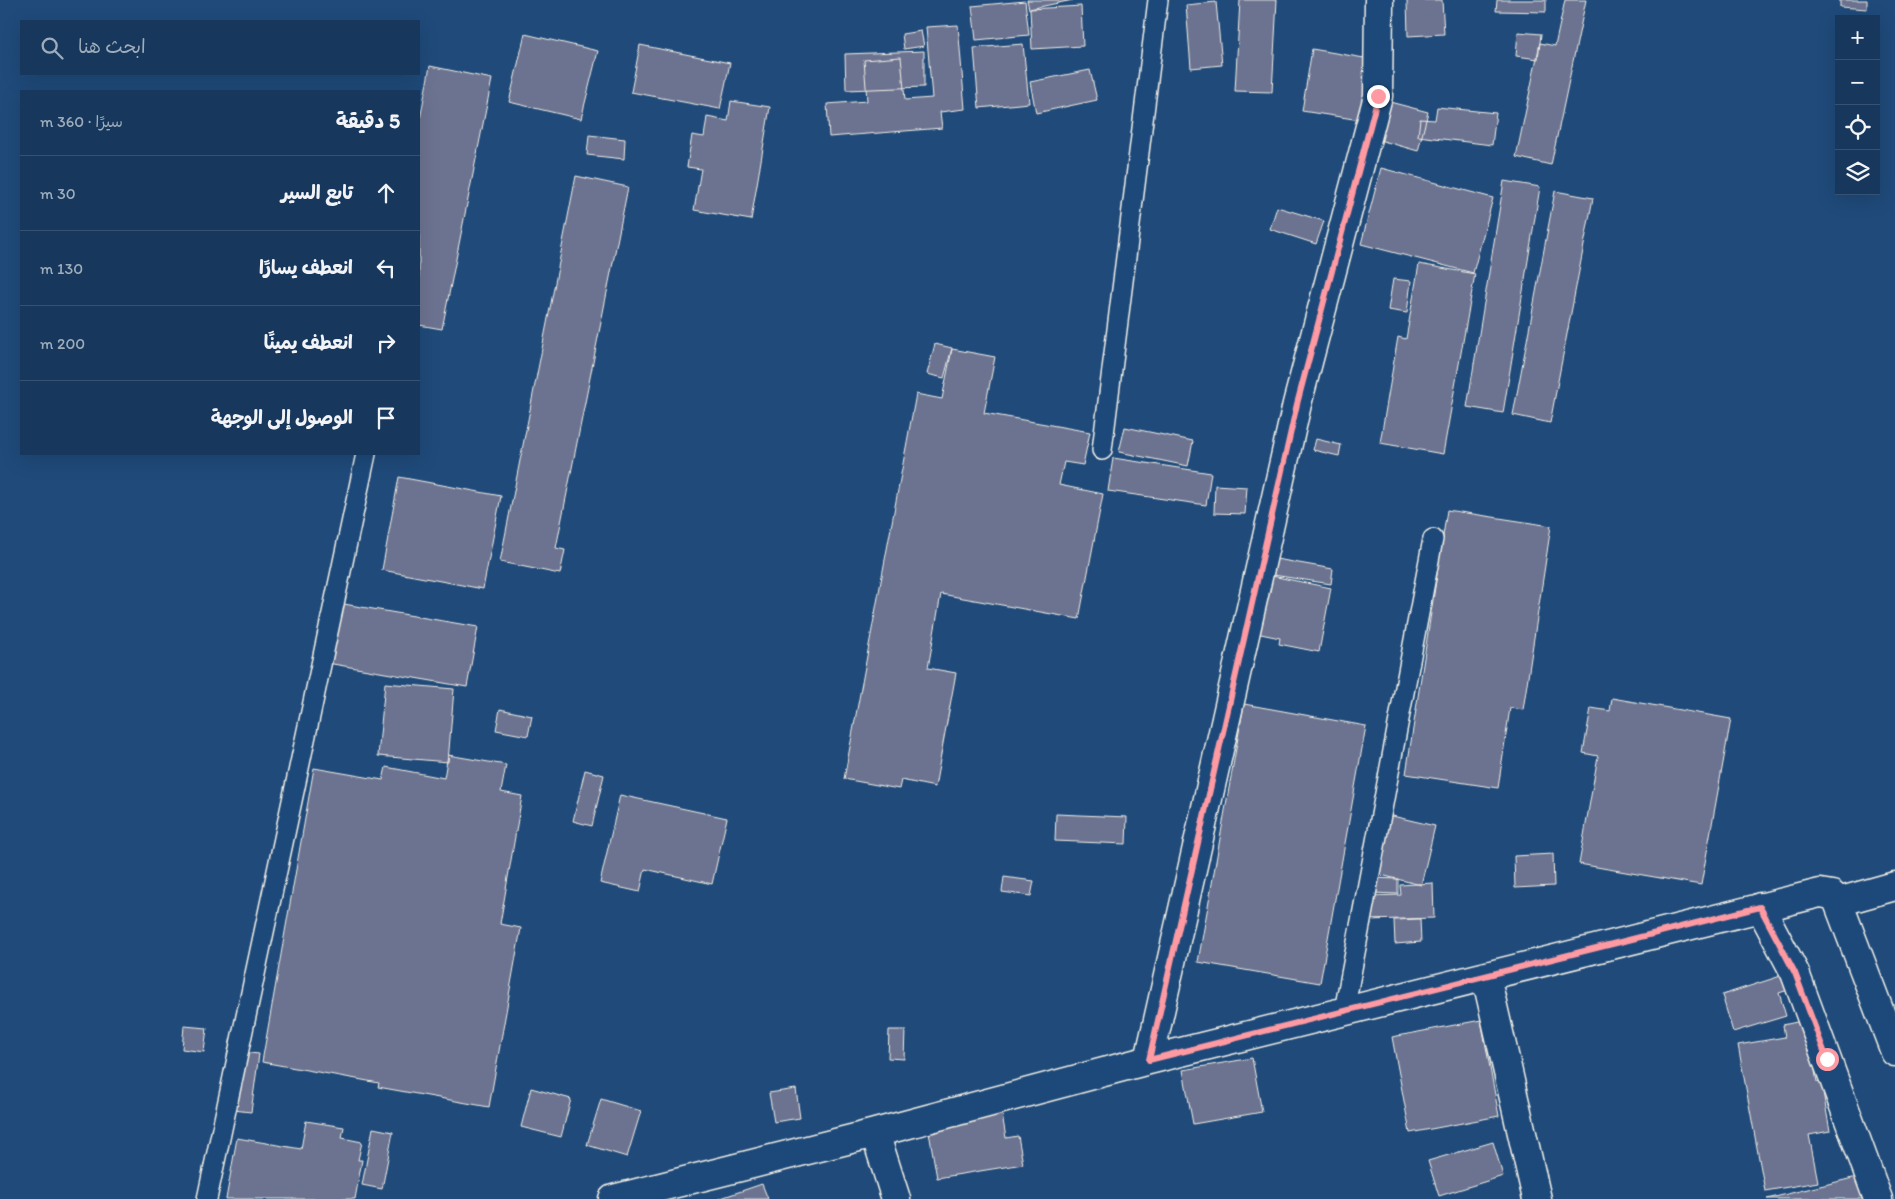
<!DOCTYPE html>
<html lang="ar">
<head>
<meta charset="utf-8">
<style>
  :root { --surface:#17385c; --page:#203f62; --text:#f1f3f6; --muted:#9eacbb; --line:#365272 }
  body { margin:0; font-family:Itim,"Playpen Sans Arabic",sans-serif; background:var(--page); color:var(--text); direction:rtl }
  .controls { position:absolute; right:15px; top:15px; display:grid; overflow:hidden; border-radius:0px; box-shadow:0 5px 20px #0002 }
  .controls button { width:45px; height:45px; display:grid; place-items:center; padding:0; border:0; border-bottom:1px solid var(--line); background:var(--surface); color:var(--text); font:25px sans-serif }
  .stop { position:absolute; width:15px; height:15px; margin:-11px; border:4px solid #ff9aa2; border-radius:50%; background:#fff }
  .stop.end { background:#ff9aa2; border-color:#fff; box-shadow:0 1px 5px #0008 }
  .list { margin:0; padding:0; list-style:none }
  h2 { display:flex; justify-content:space-between; align-items:center; height:65px; margin:0; padding:0 20px; font-size:21px }
  h2 small { font-size:16px; font-weight:400; color:var(--muted) }
  .list li { display:grid; grid-template-columns:32px 1fr auto; gap:15px; align-items:center; box-sizing:border-box; height:75px; padding:0 20px; border-top:1px solid var(--line) }
  .list b { display:block; font-size:19px; white-space:nowrap }
  .list em { font-size:16px; font-style:normal; color:var(--muted) }
  .icon { flex:none; width:28px; height:28px; fill:none; stroke:currentColor; stroke-width:2; stroke-linecap:round; stroke-linejoin:round }
  .map { position:relative; flex:none; width:1895px; height:1199px; overflow:hidden; direction:ltr }
  .search { position:absolute; background:var(--surface); box-shadow:0 5px 20px #0002; left:20px; top:20px; width:400px; height:55px; display:flex; align-items:center; gap:12px; box-sizing:border-box; padding:0 18px; border-radius:0px; color:var(--muted); font-size:19px }
  .panel { position:absolute; background:var(--surface); box-shadow:0 5px 20px #0002; left:20px; top:90px; width:400px; height:365px; border-radius:0px; direction:rtl }
  .map>svg:first-child { display:block }
  .building { fill:#6c7391; stroke:#f4f1e8 }
  .lines { fill:none; stroke-linecap:round; stroke-linejoin:round }
  .service-casing { stroke:#f4f1e8; stroke-width:22 }
  .minor-casing { stroke:#f4f1e8; stroke-width:31 }
  .service { stroke:#1f4a7a; stroke-width:19 }
  .minor { stroke:#1f4a7a; stroke-width:28 }
  .route { stroke:#ff9aa2; stroke-width:6 }
</style>
</head>
<body>
<div class="map">
<svg width="1895" height="1199" viewBox="0 0 1895 1199">
  <rect width="100%" height="100%" fill="#1f4a7a"/>
  <filter id="ink" filterUnits="userSpaceOnUse"><feTurbulence type="fractalNoise" baseFrequency=".02" numOctaves="2"/><feDisplacementMap in="SourceGraphic" scale="10" xChannelSelector="R" yChannelSelector="G"/><feConvolveMatrix kernelMatrix="1 2 1 2 8 2 1 2 1" color-interpolation-filters="sRGB"/></filter>
  <g filter="url(#ink)">
    <!-- building -->
    <path class="building" d="M1027 0H1073L1029 9Z
      M1240 0H1277L1272 92 1235 91Z
      M1407 0H1442L1444 34 1408 36Z
      M1497 0H1546V12L1496 11Z
      M1565 0H1586L1551 165 1516 157 1540 43 1555 46Z
      M1840 0H1867V9L1840 7Z
      M1025 1 1029 35 976 40 972 6Z
      M1216 2 1222 65 1191 68 1186 5Z
      M1081 6 1083 46 1032 49 1030 9Z
      M958 25 965 109 940 112 942 128 829 137 827 104 867 101 864 60 901 57 905 100 932 98 926 27Z
      M921 31 924 46 904 49 902 34Z
      M1518 32 1541 34 1538 59 1516 56Z
      M525 34 598 51 581 119 509 102Z
      M1023 44 1029 103 979 108 974 48Z
      M640 45 730 63 720 109 631 92Z
      M1312 49 1370 59 1360 120 1302 111Z
      M924 51V87L846 90 845 54Z
      M430 66 492 79 442 329 419 325V125Z
      M1090 70 1097 100 1036 113 1030 82Z
      M731 101 770 107 751 220 694 210 701 169 687 167 692 135 704 137 707 117 728 121Z
      M1386 101 1428 112 1418 151 1376 139Z
      M1437 107 1496 113 1492 145 1418 136 1420 119 1435 120Z
      M589 135 625 139 624 159 587 155Z
      M1381 168 1493 198 1473 273 1361 244Z
      M576 176 628 187 556 548 565 550 560 574 500 562Z
      M1504 181 1540 187 1503 413 1467 407Z
      M1555 191 1593 198 1550 423 1513 415Z
      M1277 207 1324 221 1316 244 1270 229Z
      M1419 264 1475 274 1443 454 1380 443 1398 337 1406 339Z
      M1393 279 1411 281 1407 313 1388 310Z
      M935 344 952 348 944 378 927 374Z
      M952 349 995 357 984 413 1090 432 1083 465 1064 462 1059 485 1103 494 1079 619 941 594 928 668 956 673 935 787 901 780 899 789 844 779 916 394 942 399Z
      M1125 427 1193 441 1188 466 1119 452Z
      M1316 439 1341 445 1339 456 1313 450Z
      M1113 458 1211 473 1206 505 1108 491Z
      M399 477 501 496 483 589 382 570Z
      M1215 485 1247 487 1245 514 1214 513Z
      M1447 510 1551 526 1523 710 1510 708 1498 788 1406 774Z
      M1276 559 1333 569 1331 584 1273 575Z
      M1267 575 1331 588 1319 652 1279 644 1280 638 1256 633Z
      M338 603 478 627 467 687 327 663Z
      M385 683 454 689 448 762 378 756Z
      M1612 698 1731 719 1701 885 1579 864 1598 756 1583 753 1591 708 1610 711Z
      M1244 704 1366 726 1320 983 1198 962Z
      M500 709 532 716 528 736 496 730Z
      M448 755 506 765 501 792 522 796 500 924 521 928 489 1107 378 1087 379 1083 262 1062 314 768 383 780 386 767 444 778Z
      M585 770 604 775 592 826 573 821Z
      M620 795 727 818 712 884 645 869 640 892 600 883Z
      M1056 814 1127 817 1126 844 1055 841Z
      M1388 815 1435 826 1421 885 1373 873Z
      M1553 854 1554 886 1515 888 1514 856Z
      M1004 877 1034 881 1031 896 1002 892Z
      M1372 878 1398 879V894L1371 893Z
      M1433 883 1434 918 1369 920V896L1401 895 1400 885Z
      M1420 919 1421 942 1395 944 1394 920Z
      M1787 974 1791 989 1779 993 1786 1016 1733 1032 1722 995Z
      M1481 1020 1499 1116 1410 1133 1392 1037Z
      M1806 1020 1817 1082 1821 1081 1830 1131 1809 1135 1818 1182 1765 1191 1738 1045 1785 1037 1783 1025Z
      M184 1026 207 1028 204 1052 182 1049Z
      M889 1030H905L904 1059 888 1058Z
      M241 1052 259 1054 251 1112 233 1110Z
      M1252 1058 1262 1112 1193 1124 1183 1070Z
      M531 1088 571 1099 561 1137 521 1127Z
      M796 1089 800 1118 774 1122 769 1093Z
      M601 1099 641 1111 627 1157 587 1145Z
      M1001 1108 1006 1138 1018 1136 1023 1164 937 1178 927 1121Z
      M306 1121 344 1127 342 1138 362 1142 358 1160H362L355 1199H226L237 1138 301 1149Z
      M373 1128 393 1132 382 1189 362 1185Z
      M1493 1142 1503 1176 1439 1196 1428 1161Z
      M1865 1175 1871 1199H1767Z
      M762 1184 768 1199H718Z"/>
    <g class="lines">
      <defs>
        <path id="service" d="M1102 450 1158 0
          M1344 1011 1433 539
          M207 1199 366 454"/>
        <path id="minor" d="M1838 902 1895 886
          M1760 907 1795 973 1878 1199
          M1486 976 1537 1199
          M1149 1060 1297 404 1378 96 1379 0
          M875 1133 1149 1060 1820 893 1832 895 1838 902 1895 1052
          M613 1199 875 1133 896 1199"/>
      </defs>
      <!-- service casing -->
      <use href="#service" class="service-casing"/>
      <!-- minor casing -->
      <use href="#minor" class="minor-casing"/>
      <!-- service -->
      <use href="#service" class="service"/>
      <!-- minor -->
      <use href="#minor" class="minor"/>
    </g>
  </g>
  <g class="lines" filter="url(#ink)">
    <!-- route -->
    <path class="route" d="M1378 96 1297 404 1149 1060 1760 907 1795 973 1827 1059"/>
  </g>
</svg>
<div class="controls">
<button>+</button>
<button>−</button>
<button><svg class="icon" aria-label="locate" viewBox="0 0 24 24"><circle cx="12" cy="12" r="6"/><path d="M12 2v4M12 18v4M2 12h4M18 12h4"/></svg></button>
<button><svg class="icon" aria-label="layers" viewBox="0 0 24 24"><path d="M12 4l9 5-9 5-9-5zM3 14l9 5 9-5"/></svg></button>
</div>
<div class="stop" style="left:1827px;top:1059px"></div>
<div class="stop end" style="left:1378px;top:96px"></div>
<div class="search"><svg class="icon" aria-label="search" viewBox="0 0 24 24"><circle cx="10" cy="10" r="6"/><path d="M15 15l6 6"/></svg>ابحث هنا</div>
<section class="panel">
<h2>5 دقيقة<small>سيرًا · 360 m</small></h2>
<ul class="list">
<li><svg class="icon" aria-label="ahead" viewBox="0 0 24 24"><path d="M12 20V5M6 11l6-6 6 6"/></svg><div><b>تابع السير</b></div><em>30 m</em></li>
<li><svg class="icon" aria-label="left" viewBox="0 0 24 24"><path d="M17 20v-9H6M10 6l-5 5 5 5"/></svg><div><b>انعطف يسارًا</b></div><em>130 m</em></li>
<li><svg class="icon" aria-label="right" viewBox="0 0 24 24"><path d="M7 20v-9h11M14 6l5 5-5 5"/></svg><div><b>انعطف يمينًا</b></div><em>200 m</em></li>
<li><svg class="icon" aria-label="arrive" viewBox="0 0 24 24"><path d="M6 21V4h12l-3 4 3 4H6"/></svg><div><b>الوصول إلى الوجهة</b></div></li>
</ul>
</section>
</div>
</body>
</html>
